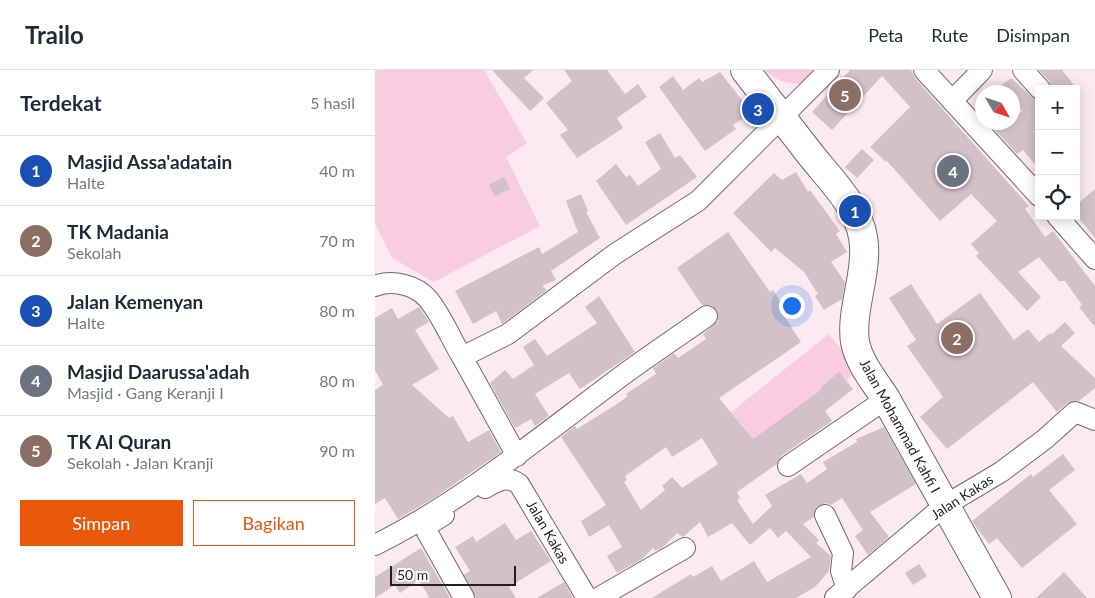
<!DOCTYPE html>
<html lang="id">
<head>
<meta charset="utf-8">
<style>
  :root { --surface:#fff; --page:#f2f2f3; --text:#1f2937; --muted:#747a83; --line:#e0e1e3; --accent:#ea580c }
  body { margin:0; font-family:Lato,sans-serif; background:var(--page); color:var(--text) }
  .controls { position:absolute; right:15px; top:15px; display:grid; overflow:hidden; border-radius:0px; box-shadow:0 2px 12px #0003 }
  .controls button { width:45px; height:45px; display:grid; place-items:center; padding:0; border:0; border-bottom:1px solid var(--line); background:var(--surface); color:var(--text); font:25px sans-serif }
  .compass { position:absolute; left:600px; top:15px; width:45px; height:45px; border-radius:50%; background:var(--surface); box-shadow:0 2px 12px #0003; rotate:129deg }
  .scale { position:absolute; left:15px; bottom:12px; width:126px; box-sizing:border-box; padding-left:5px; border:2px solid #251e21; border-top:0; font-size:14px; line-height:18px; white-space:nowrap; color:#251e21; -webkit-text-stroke:4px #fff; paint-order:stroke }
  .you { position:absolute; left:416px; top:235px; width:18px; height:18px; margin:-12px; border:4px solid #fff; border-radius:50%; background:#1a73e8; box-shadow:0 0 0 8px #1a73e833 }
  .badge { display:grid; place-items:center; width:32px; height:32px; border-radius:50%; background:var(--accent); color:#fff; font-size:16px; font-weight:700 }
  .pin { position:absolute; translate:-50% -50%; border:2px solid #fff; box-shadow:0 1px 5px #0006 }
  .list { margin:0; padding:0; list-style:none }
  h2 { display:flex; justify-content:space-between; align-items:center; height:65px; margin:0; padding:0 20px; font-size:21px }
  h2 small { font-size:16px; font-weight:400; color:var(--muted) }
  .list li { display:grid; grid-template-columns:32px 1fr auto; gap:15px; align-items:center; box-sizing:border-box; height:70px; padding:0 20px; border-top:1px solid var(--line) }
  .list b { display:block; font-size:19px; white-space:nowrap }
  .list p { margin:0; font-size:16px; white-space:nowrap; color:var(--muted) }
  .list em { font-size:16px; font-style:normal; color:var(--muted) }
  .actions { display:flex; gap:10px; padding:15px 20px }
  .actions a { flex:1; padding:11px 0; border:1px solid var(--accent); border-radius:0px; text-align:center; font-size:18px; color:var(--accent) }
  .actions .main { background:var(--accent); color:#fff }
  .icon { flex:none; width:28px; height:28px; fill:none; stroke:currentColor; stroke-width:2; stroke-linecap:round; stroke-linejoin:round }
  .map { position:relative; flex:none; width:720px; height:528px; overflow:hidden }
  header { display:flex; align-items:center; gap:30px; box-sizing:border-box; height:70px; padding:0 25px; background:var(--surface); border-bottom:1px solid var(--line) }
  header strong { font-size:24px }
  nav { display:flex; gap:28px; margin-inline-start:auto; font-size:18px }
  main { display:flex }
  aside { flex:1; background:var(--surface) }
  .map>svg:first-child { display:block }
  .green { fill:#facce0 }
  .building { fill:#d3c1c9; fill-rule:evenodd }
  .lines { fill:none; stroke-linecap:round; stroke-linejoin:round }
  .minor-casing { stroke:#76666d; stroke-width:22 }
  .secondary-casing { stroke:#76666d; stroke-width:30 }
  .minor { stroke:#fff; stroke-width:20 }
  .secondary { stroke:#fff; stroke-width:28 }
  .labels { text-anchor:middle; stroke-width:5; stroke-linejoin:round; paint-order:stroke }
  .street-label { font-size:14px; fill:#251e21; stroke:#fff }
</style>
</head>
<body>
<header>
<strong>Trailo</strong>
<nav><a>Peta</a><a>Rute</a><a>Disimpan</a></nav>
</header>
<main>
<aside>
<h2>Terdekat<small>5 hasil</small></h2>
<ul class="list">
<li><span class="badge" style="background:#1a4fb4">1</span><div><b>Masjid Assa'adatain</b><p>Halte</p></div><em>40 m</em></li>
<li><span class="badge" style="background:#8d6e63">2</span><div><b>TK Madania</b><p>Sekolah</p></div><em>70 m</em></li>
<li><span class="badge" style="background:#1a4fb4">3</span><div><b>Jalan Kemenyan</b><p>Halte</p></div><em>80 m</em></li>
<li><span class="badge" style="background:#6b7280">4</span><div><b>Masjid Daarussa'adah</b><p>Masjid · Gang Keranji I</p></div><em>80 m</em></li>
<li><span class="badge" style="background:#8d6e63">5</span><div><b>TK Al Quran</b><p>Sekolah · Jalan Kranji</p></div><em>90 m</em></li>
</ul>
<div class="actions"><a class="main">Simpan</a><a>Bagikan</a></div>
</aside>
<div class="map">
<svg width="720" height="528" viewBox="0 0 720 528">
  <rect width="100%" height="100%" fill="#fce9f1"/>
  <!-- green -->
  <path class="green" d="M0 0H109L152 73 131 87 165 156 59 212 17 188 0 153Z
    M390 0H443C439 3 435 8 431 11 420 18 398 10 390 0Z
    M454 264 483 301 386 379 356 342Z"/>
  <!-- building -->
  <path class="building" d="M117 0H158L149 8 169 28 155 41Z
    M189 0H232L250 24 263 14 272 27 242 48 248 58 202 88 185 65 193 60 171 33 197 11Z
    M475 0H536L540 8 654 136 650 139 670 167 678 161 720 216V257L704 237 707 235 690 211H684L664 187 643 202 666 227 652 241 601 186 604 183 596 174 622 151 596 124 565 151 512 91 511 92 495 77 535 37 507 6 457 60 437 42Z
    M664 0H687L702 19H677L674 11Z
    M345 2 377 43 358 55 361 59 330 81 284 17 298 6 308 20 324 8 327 12Z
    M636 8 657 27 664 30V99L648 80 642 84 613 52H638V49L647 41 638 30V22H631L625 16Z
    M285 63 300 88 305 85 322 107 251 155 221 111 241 94 251 107 255 105 263 116 286 99 270 72Z
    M487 79 499 90 482 108 470 97Z
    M421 102 433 122 435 120 465 161 461 164 472 182 456 192 470 212 467 229 449 240 440 226 443 224 429 202 400 178 396 182 358 143 399 103 407 110Z
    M129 107 135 119 120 126 114 115Z
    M720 119V168L701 145V135Z
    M206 124 213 141 211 142 225 168 176 201 181 210 167 216 172 220 127 254 121 241 98 254 80 221 164 177 167 184 203 162 191 131Z
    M353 162 395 222 398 220 408 235 404 238 426 272 344 328 378 369 446 320 445 318 464 302 478 319 450 341 457 351 406 386 402 394 362 422 365 428 362 430 378 454 397 436 390 425 426 404 432 413 452 399 448 392 482 372 481 369 509 357 541 414 495 442 514 467 493 485 480 466 488 460 467 428 456 435 450 433 441 438 439 447 428 454 444 470 441 473 456 486 454 501 440 517 421 528H277L316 504 318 507 337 496 346 511 379 491 392 512 436 487 411 461 403 468 395 458 375 475 357 453 333 467 325 452 308 467 302 463 288 477 281 481 278 478 267 489 242 503 232 486 247 477 234 455 214 467 206 451 231 435 186 367 200 356 202 359 242 334 253 326 251 324 281 304 278 298 299 283 303 288 331 269 328 264 343 251 342 240 336 235H327L302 198ZM327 368 343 394 307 418 297 407 287 416 290 420 266 440 249 412 252 410 250 406 291 377 297 387Z
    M536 214 562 254 605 223 639 270 653 259 664 272 675 263 677 264 690 252 700 263 686 276 720 308V318L704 331 692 333 682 342 658 312 572 379 545 347 568 327 532 276 541 270 514 228Z
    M224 226 260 282 205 319 194 303 160 324 174 346 160 356 156 349 140 358 115 313 130 300 138 309 159 295 148 277 160 269 172 286 222 253 210 237Z
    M44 237 54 252 40 260 64 299 37 315 74 348 78 346 93 372 114 360 126 382 59 428 23 449 10 428 0 434V320L8 315 0 300V248L17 238 23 249Z
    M688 384 700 400 674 420 702 454 647 498 622 468 614 474 597 451 656 404 658 407Z
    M130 453 141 470 156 461 176 491 134 517 141 528H101L89 505 95 501 80 477 98 466 101 472Z
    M46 478 75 528H52L54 527 44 510 25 523 20 515 0 528V507Z
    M544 494 552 506 538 515 530 503Z
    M689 502 712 528H661Z
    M189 512 198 528H162Z"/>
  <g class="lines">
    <defs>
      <path id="minor" d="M549 0 664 126
        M648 0 665 19
        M577 31 607 0
        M682 146 720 189
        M0 216C17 209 41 215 53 229 67 246 76 269 87 287L133 264 240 184 323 131 454 0
        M87 287 142 386
        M413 396 511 329
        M110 418C122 411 132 405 144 414L212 528
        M69 445 53 455 52 462 89 528
        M450 445 468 483 466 501 472 519
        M0 475C90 430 167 365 248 305 275 285 304 266 332 246
        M223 528 310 478
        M460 528 569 436 626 402 670 369 700 342 720 350"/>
      <path id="secondary" d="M370 0C392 28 413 56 435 84 454 108 483 136 488 167 494 201 475 240 480 272 484 293 500 312 511 329L622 528"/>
    </defs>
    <!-- minor casing -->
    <use href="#minor" class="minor-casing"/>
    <!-- secondary casing -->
    <use href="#secondary" class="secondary-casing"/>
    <!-- minor -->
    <use href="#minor" class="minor"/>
    <!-- secondary -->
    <use href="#secondary" class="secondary"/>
  </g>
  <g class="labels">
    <!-- street labels -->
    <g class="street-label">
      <text transform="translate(525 356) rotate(61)" y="5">Jalan Mohammad Kahfi I</text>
      <text transform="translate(587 427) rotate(-33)" y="5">Jalan Kakas</text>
      <text transform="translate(173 462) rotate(60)" y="5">Jalan Kakas</text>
    </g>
  </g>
</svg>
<div class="controls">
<button>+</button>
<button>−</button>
<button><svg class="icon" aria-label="locate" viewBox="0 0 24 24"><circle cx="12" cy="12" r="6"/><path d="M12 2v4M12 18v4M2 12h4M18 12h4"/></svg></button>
</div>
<svg class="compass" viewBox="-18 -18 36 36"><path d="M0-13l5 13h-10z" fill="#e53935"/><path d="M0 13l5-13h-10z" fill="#747a83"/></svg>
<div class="scale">50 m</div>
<div class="you"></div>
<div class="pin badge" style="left:480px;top:141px;background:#1a4fb4">1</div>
<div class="pin badge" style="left:582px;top:268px;background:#8d6e63">2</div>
<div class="pin badge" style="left:383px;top:39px;background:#1a4fb4">3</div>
<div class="pin badge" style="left:578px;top:101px;background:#6b7280">4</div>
<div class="pin badge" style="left:470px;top:25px;background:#8d6e63">5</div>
</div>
</main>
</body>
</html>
